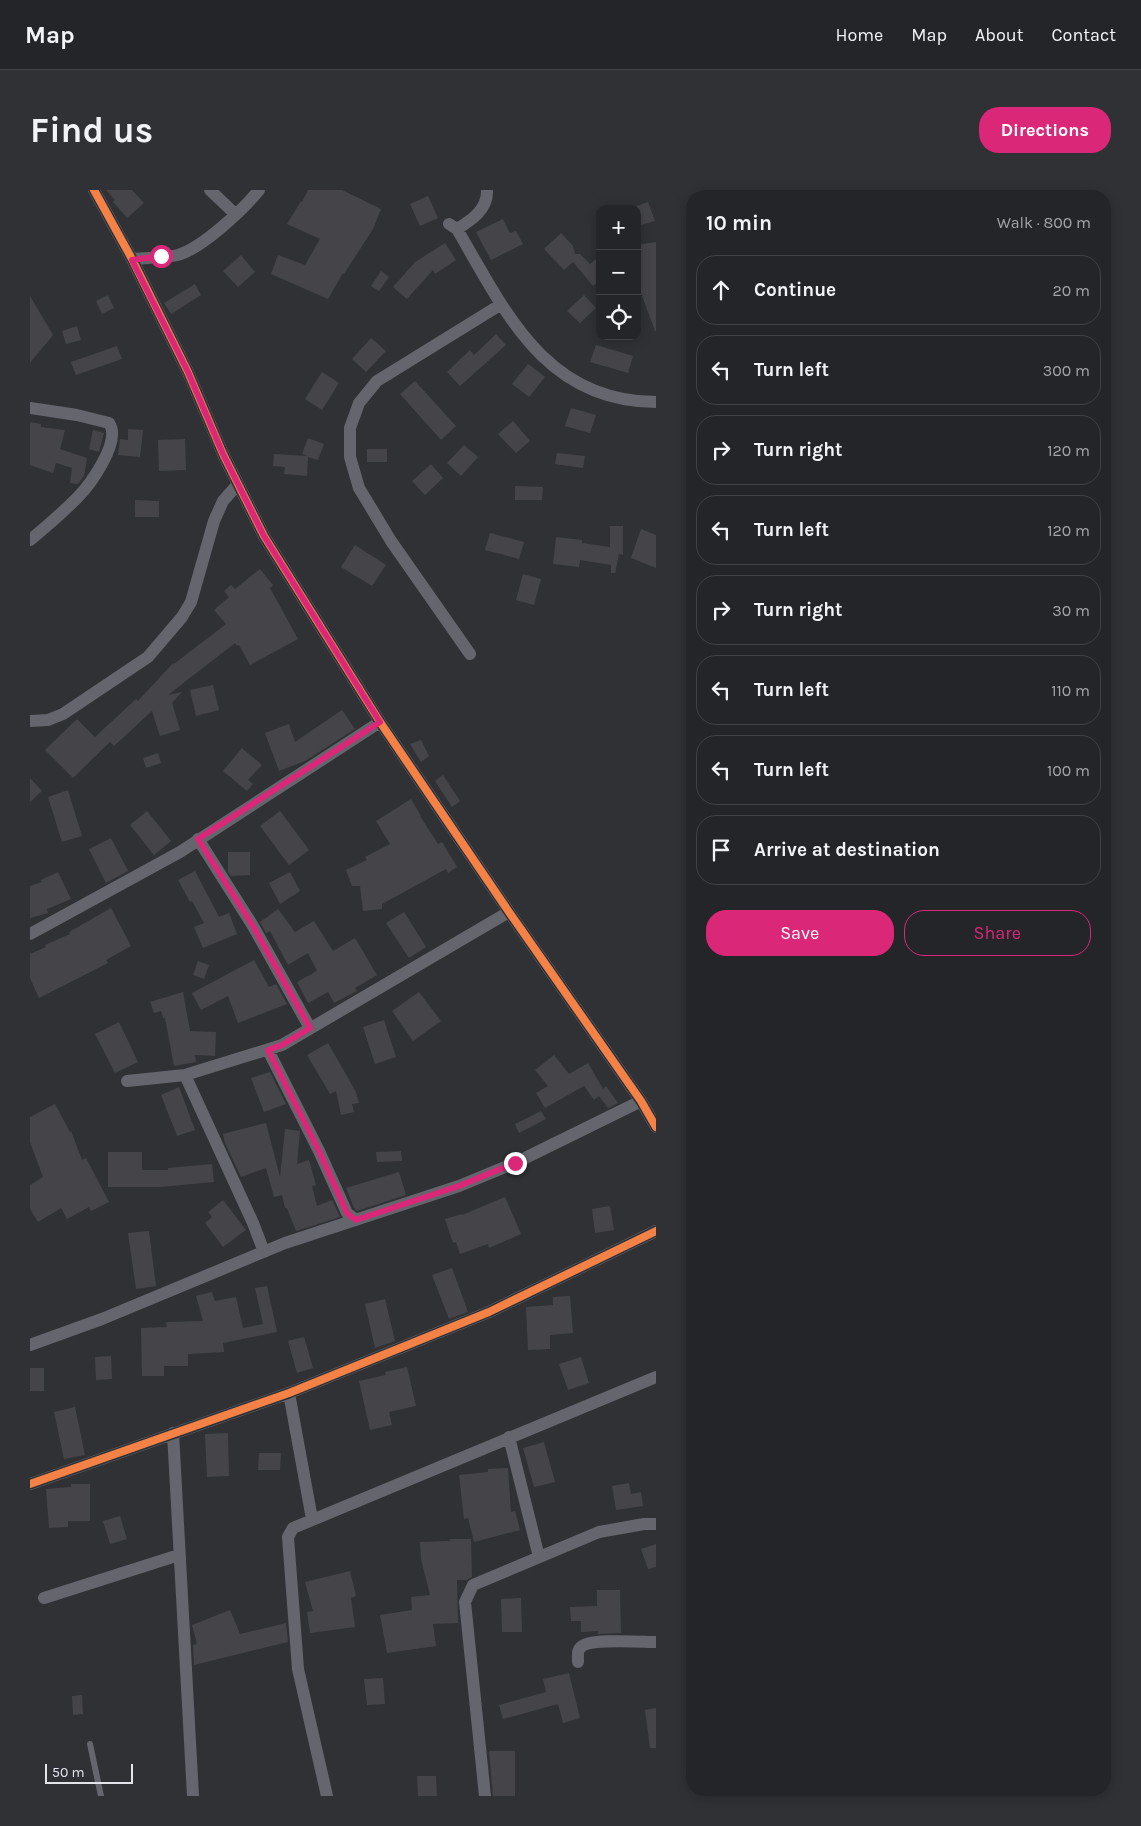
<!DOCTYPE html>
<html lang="en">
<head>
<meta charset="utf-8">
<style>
  :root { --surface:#242528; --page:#303134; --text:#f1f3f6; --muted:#a3a5a8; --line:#414245; --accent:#db2777 }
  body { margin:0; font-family:Karla,sans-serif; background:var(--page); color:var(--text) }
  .controls { position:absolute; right:15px; top:15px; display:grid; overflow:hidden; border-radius:10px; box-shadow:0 2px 12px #0003 }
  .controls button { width:45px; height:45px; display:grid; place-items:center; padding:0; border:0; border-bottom:1px solid var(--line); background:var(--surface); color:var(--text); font:25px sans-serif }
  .scale { position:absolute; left:15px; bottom:12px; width:88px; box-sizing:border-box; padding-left:5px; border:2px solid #e4e5ea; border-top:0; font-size:14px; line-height:18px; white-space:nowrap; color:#e4e5ea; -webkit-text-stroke:4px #2e3037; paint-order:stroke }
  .stop { position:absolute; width:15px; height:15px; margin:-11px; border:4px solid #db2777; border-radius:50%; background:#fff }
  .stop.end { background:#db2777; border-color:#fff; box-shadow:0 1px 5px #0008 }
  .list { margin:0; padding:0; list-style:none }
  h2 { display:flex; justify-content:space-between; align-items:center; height:65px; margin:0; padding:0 20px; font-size:21px }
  h2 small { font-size:16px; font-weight:400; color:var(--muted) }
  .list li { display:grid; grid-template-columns:32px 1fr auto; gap:15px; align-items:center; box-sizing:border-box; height:70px; margin:0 10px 10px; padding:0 10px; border:1px solid var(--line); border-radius:20px }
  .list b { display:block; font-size:19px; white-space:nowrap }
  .list em { font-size:16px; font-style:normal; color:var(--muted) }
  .actions { display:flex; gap:10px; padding:15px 20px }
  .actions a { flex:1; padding:11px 0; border:1px solid var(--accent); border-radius:20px; text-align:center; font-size:18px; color:var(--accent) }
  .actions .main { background:var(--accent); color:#fff }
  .icon { flex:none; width:28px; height:28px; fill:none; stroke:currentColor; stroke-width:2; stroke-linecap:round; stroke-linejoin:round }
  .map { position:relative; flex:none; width:626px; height:1606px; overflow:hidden; border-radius:20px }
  header { display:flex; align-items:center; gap:30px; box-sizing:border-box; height:70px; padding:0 25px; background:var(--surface); border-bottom:1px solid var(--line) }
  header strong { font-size:24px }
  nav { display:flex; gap:28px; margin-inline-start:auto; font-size:18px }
  .intro { display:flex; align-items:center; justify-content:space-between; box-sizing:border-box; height:120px; padding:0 30px }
  h1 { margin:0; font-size:35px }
  .button { padding:12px 22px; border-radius:20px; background:var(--accent); color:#fff; font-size:18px; font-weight:700 }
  main { display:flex; gap:30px; padding:0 30px }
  aside { flex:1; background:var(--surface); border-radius:20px; box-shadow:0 2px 12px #0003 }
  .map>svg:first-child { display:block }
  .building { fill:#454549 }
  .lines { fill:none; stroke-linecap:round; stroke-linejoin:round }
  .lane { stroke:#65666d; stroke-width:6 }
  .street { stroke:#65666d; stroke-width:12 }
  .cycleway-casing { stroke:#2e3037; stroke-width:11 }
  .cycleway { stroke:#f48246; stroke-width:8 }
  .route { stroke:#db2777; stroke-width:6 }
</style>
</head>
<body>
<header>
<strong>Map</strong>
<nav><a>Home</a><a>Map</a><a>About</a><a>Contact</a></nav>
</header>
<div class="intro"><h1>Find us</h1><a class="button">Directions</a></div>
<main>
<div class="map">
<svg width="626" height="1606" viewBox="0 0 626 1606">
  <rect width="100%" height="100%" fill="#303135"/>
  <!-- building -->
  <path class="building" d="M76 0H102L114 13 97 28 83 12 85 10Z
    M278 0H312L351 19 343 39 314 84 313 83 298 109 241 84 248 65 275 75 290 49 257 34 271 11 272 12Z
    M398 6 408 28 390 36 380 14Z
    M618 12 625 31 607 36V16Z
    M473 29 480 43 486 41 493 54 461 70 446 42Z
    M531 43 543 56 545 64H550L560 74 570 66V90L563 96 543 72 534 80 514 59Z
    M626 52V141H625L607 92V55Z
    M415 53 426 70 405 84 403 80 377 109 363 97 385 72Z
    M211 65 225 82 208 97 193 81Z
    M351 81 359 87 349 101 341 96Z
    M165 94 171 105 141 124 134 113Z
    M78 105 84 118 72 124 66 111Z
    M554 105 566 118 550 133 537 121Z
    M0 106 23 145 0 173Z
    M47 136 51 150 36 154 32 141Z
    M466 144 476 155 430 196 417 182 440 160 444 165Z
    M341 148 356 161 336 182 322 169Z
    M566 155 603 166 598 183 560 172Z
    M87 156 92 169 46 185 41 172Z
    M498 174 515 187 499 207 482 194Z
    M292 182 309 193 292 220 275 209Z
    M385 191 426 236 411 250 370 204Z
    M541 218 566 225 560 243 535 236Z
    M483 231 500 251 486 263 468 244Z
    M0 232 11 234V237L35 240 30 259 57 268 54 286 48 294 40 293 42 278 26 273 23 283 0 275Z
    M98 239 113 240 110 267 88 265 90 249 98 250Z
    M63 240 74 243 69 262 59 259Z
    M278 248 294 254 288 270 278 267 277 286 254 284 255 277 243 276 244 264 277 266 272 264Z
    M155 249 156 280 129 281 128 250Z
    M434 255 448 267 431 286 417 273Z
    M337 259H357V272H337Z
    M527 263 555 266 553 278 525 274Z
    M401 274 413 288 395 305 382 291Z
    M485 296 513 297 512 310H485Z
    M105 310 129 311V327H105Z
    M580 336H593V365L589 364 585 383H581V375L550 370 549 377 523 374 526 347 552 350V353L580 357Z
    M611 339 626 345V378L601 368Z
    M460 343 494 352 489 369 455 360Z
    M325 355 356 375 342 396 311 377Z
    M230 379 243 395 240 398 268 449 220 475 209 455 207 456 205 453 138 505 152 502 142 513 150 540 130 546 122 521 84 556 80 552 43 588 15 560 47 529 65 547 106 509 108 511 143 473 144 474 196 434 184 420 199 407 194 401 201 395 205 399Z
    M493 384 511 389 504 415 486 410Z
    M183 495 189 520 166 526 160 500Z
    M312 520 325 539 275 571 249 581 235 543 259 534 265 552Z
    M391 550 399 566 391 572 380 554Z
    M212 558 232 575 218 590 223 594 217 601 193 581Z
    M128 563 131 573 116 578 113 568Z
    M413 585 430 611 422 617 405 591Z
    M0 588 12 601 0 612Z
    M38 600 52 646 32 652 18 607Z
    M381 609 391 626H390L408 654 412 652 427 677 418 683 416 679 352 714V719L333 721 330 696H322L316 680 337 670 335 667 360 654 346 631Z
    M117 621 141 651 124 665 100 635Z
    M250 621 279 660 259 675 230 636Z
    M81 648 98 681 76 693 59 659Z
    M198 662H220V685L201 686 198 682Z
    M165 681 189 727 199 723 207 744 173 758 164 737 174 733 162 711 160 712 148 690Z
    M28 682 41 709 17 719 18 723 0 728V696L12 692 11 690Z
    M260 682 270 701 250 714 239 693Z
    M81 718 101 756 76 770 78 773 9 808 0 788V764L16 757 15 755 40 744 39 742Z
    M248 719 265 742 284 731 303 761 325 748 347 785 325 798 327 801 304 813 298 802 278 813 267 792 287 781 278 763 258 775 240 741 236 743 230 732Z
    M374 722 396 757 379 768 356 733Z
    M224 770 239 797 246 794 257 814 208 833 198 806 171 820 162 803Z
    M168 771 179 775 174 789 163 785Z
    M153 802 160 841 186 842 185 866 165 865 166 872 144 876 135 828H133L131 821 124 823 120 812Z
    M389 802 411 831 383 851 362 821Z
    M354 830 366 867 345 874 333 837Z
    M89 832 108 872 85 883 65 844Z
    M298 853 326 902 329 913 322 914 324 922 311 925 306 901 300 904 277 865Z
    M524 865 539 884 558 873 573 899 576 896 588 913 578 918 569 906 564 910 554 896 515 918 506 903 518 896 505 880Z
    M240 882 256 914 234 922 221 888Z
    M149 897 165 940 147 946 131 905Z
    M25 914 40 942 41 941 52 970 56 968 79 1012 61 1021 59 1017 37 1029 31 1018 8 1032 0 1019V995L13 987 0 952V927Z
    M511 921 516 929 489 943 485 934Z
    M236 933 250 987 255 939 270 941 267 974 279 970 286 995 282 996 287 1016 302 1010 310 1027 266 1041 257 1018H255L252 1005 244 1007 236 978 211 987 195 953 193 944Z
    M371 961 372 971 347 972 346 962Z
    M78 962H112V980H138V978L182 974 184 992 130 997H78Z
    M369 982 376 1005 327 1021 324 1018 316 998Z
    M475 1007 491 1044 459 1058 458 1054 430 1064 426 1052 423 1053 415 1029 432 1024V1025Z
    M193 1010 216 1040 193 1057 175 1033 182 1027 178 1022Z
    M580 1016 584 1040 565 1043 562 1019Z
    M119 1041 126 1096 106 1099 98 1043Z
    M422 1078 438 1122 419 1129 402 1085Z
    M237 1096 247 1142 193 1153 194 1162 158 1164V1176H134V1186H112L111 1138 137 1137 136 1132 173 1131 166 1106 182 1102 185 1111 206 1107 213 1138 233 1134 225 1098Z
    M540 1106 543 1143 520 1145V1159L498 1160 496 1117 523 1115V1107Z
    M355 1109 365 1151 345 1158 335 1114Z
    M274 1147 283 1178 267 1183 258 1151Z
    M81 1166 82 1189 66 1190 65 1167Z
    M551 1167 559 1193 538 1200 529 1174Z
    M377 1177 386 1216 359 1222 362 1235 340 1240 329 1191 356 1185 355 1182Z
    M0 1178H14V1201H0Z
    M45 1217 55 1265 34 1269 24 1222Z
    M198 1243 199 1286 177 1287 175 1244Z
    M514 1252 525 1292 504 1297 493 1258Z
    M229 1263H251L250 1280H228Z
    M478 1278 481 1322 485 1321 490 1340 444 1352 438 1328 434 1329 429 1285 458 1282V1279Z
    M599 1293 601 1304 611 1302 613 1316 586 1320 582 1296Z
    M41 1294H60V1331H38V1337L19 1338 16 1299 41 1297Z
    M90 1326 97 1349 80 1354 73 1331Z
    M420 1349H441L442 1387 437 1390H427L428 1433 403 1434 406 1456 357 1463 350 1425 382 1420 381 1407 400 1405 391 1369 390 1352 420 1351Z
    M626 1354V1377L618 1379 611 1359Z
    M320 1381 326 1406 321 1408 325 1437 280 1443 277 1422 283 1421 275 1392Z
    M567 1400H590L591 1443 568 1444V1441L551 1442V1431H541L540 1417 567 1416Z
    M491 1408 492 1442H472L471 1409Z
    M200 1420 210 1444 256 1433 258 1452 164 1475 163 1455 167 1454 162 1435Z
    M539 1483 550 1528 533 1533 528 1514 473 1529 469 1515 516 1502 513 1489Z
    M353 1488 355 1514 337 1515 334 1489Z
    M52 1505 53 1524 43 1525 42 1506Z
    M626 1518V1558H620L615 1520Z
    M459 1561H485V1606H463Z
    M387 1586H406L407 1606H388Z"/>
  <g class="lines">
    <!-- lane -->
    <path class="lane" d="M60 1554 71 1606"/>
    <!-- street -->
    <path class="street" d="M64 0 102 69 158 182 193 264 234 346 350 532 479 722 611 911 626 937
      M180 0 205 24
      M419 34 427 39C475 121 515 212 626 212
      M427 39C442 30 458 19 457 0
      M102 69C115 68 135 68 148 65 172 58 213 20 229 0
      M0 218 47 225 79 233C92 251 60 295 47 308 32 323 16 337 0 350
      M440 464 361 351 329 298 320 267V238L329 213 347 191 470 115
      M0 531 18 530 33 524 118 467 152 427 161 412 184 331 193 311 208 294
      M168 649 223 736 280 838
      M0 744 150 662 350 532
      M238 860 289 961 317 1023 326 1030
      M155 885 223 1033 234 1062
      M97 891 155 885 252 855 479 722
      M0 1155 72 1129 255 1053 429 996 485 973 611 911
      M259 1203 282 1329
      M143 1243 163 1606
      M479 1247 509 1367
      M0 1294 259 1203 459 1122 626 1041
      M14 1408 149 1365
      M548 1472C548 1467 547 1460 551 1457 560 1448 612 1452 626 1452
      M297 1606 268 1479 258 1347 263 1338 626 1187
      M455 1606 435 1412 443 1395 569 1342 614 1334H626"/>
    <defs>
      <path id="cycleway" d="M64 0 102 69 158 182 193 264 234 346 350 532 479 722 611 911 626 937
        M0 1294 259 1203 459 1122 626 1041"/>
    </defs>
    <!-- cycleway casing -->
    <use href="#cycleway" class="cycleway-casing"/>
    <!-- cycleway -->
    <use href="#cycleway" class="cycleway"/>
  </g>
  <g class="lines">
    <!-- route -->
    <path class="route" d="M131 66 102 70 158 182 193 264 234 346 350 532 168 649 223 736 280 838 252 855 238 860 289 961 317 1023 326 1030 429 996 485 973"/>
  </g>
</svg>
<div class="controls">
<button>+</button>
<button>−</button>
<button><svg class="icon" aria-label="locate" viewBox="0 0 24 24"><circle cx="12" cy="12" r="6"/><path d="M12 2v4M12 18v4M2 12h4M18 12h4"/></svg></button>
</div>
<div class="scale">50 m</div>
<div class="stop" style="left:131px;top:66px"></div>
<div class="stop end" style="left:485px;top:973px"></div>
</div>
<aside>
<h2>10 min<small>Walk · 800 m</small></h2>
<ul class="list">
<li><svg class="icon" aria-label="ahead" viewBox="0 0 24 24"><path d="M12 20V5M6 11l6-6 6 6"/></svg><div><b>Continue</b></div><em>20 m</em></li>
<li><svg class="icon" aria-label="left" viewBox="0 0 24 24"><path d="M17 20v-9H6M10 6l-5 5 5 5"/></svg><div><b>Turn left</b></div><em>300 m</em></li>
<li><svg class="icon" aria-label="right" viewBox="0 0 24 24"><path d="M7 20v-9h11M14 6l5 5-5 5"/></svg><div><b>Turn right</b></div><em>120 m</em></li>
<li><svg class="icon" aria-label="left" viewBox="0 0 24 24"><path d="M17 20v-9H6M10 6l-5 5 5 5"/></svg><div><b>Turn left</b></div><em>120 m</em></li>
<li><svg class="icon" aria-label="right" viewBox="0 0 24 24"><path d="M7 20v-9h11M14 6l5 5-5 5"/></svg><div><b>Turn right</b></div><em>30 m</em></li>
<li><svg class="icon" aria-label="left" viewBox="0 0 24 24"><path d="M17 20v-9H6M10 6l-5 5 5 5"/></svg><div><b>Turn left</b></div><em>110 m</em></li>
<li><svg class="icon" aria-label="left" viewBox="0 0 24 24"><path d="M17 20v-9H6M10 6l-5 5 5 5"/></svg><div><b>Turn left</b></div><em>100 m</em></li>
<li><svg class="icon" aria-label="arrive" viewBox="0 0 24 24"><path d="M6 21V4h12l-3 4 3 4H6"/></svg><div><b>Arrive at destination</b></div></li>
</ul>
<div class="actions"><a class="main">Save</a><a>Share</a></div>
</aside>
</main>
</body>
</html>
